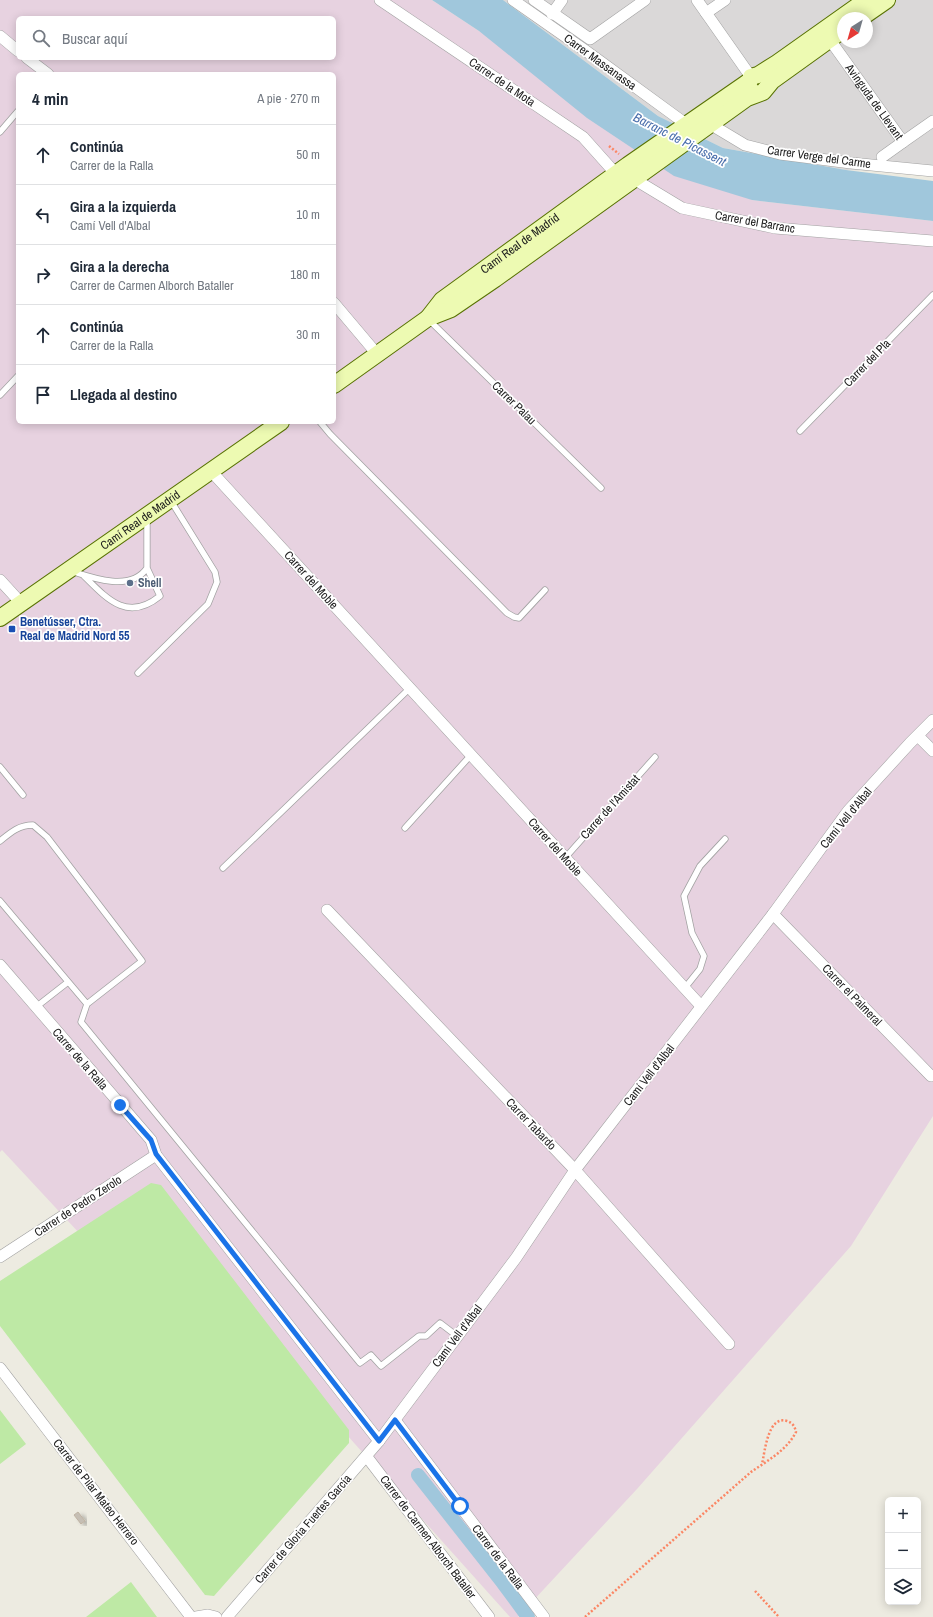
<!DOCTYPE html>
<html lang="es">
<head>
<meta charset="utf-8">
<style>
  :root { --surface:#fff; --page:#f6f6f7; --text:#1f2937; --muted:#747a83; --line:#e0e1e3 }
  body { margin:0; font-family:"Archivo Narrow",sans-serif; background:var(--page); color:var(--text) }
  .controls { position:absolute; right:12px; bottom:12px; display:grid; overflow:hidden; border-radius:6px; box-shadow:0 2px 10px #0003 }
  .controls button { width:36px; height:36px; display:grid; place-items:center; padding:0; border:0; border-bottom:1px solid var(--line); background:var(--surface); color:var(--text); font:20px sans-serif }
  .compass { position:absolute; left:837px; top:12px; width:36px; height:36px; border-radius:50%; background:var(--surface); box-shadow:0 2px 10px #0003; rotate:217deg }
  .stop { position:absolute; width:12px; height:12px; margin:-9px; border:3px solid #1a73e8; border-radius:50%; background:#fff }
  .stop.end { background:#1a73e8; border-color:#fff; box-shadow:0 1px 4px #0008 }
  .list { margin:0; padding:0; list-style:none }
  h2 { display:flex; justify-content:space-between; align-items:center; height:52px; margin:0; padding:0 16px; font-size:17px }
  h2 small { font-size:13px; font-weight:400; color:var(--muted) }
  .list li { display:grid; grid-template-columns:26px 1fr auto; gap:12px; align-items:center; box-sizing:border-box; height:60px; padding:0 16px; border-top:1px solid var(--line) }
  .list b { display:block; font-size:15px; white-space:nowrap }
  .list p { margin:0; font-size:13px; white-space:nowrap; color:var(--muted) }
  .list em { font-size:13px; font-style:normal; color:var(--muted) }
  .icon { flex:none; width:22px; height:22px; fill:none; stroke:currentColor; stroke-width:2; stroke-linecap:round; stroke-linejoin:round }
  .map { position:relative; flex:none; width:933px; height:1617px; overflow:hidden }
  .search { position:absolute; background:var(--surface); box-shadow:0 2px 10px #0003; left:16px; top:16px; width:320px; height:44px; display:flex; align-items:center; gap:10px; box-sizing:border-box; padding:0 14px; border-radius:6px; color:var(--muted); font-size:15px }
  .panel { position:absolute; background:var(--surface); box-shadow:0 2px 10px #0003; left:16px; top:72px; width:320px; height:352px; border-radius:6px }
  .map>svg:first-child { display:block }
  .residential { fill:#dad8d8; fill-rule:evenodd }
  .industrial { fill:#e7d2e0; fill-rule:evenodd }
  .grass { fill:#bee9a5 }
  .water { fill:#a0c7dc }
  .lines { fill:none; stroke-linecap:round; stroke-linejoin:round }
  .canal { stroke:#a0c7dc; stroke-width:14 }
  .building { fill:#c5beb4; stroke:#bfb3a3; filter:url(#shadow) }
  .lane-casing { stroke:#a2a2a2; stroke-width:7 }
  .street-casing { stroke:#a2a2a2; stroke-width:12 }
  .secondary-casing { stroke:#587203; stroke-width:18 }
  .path { stroke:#fb8664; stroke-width:2.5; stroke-dasharray:2 2; stroke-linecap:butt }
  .lane { stroke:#fff; stroke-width:5.5 }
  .street { stroke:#fff; stroke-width:11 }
  .secondary { stroke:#edfab2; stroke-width:16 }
  .route { stroke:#1a73e8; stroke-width:5 }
  .service-dot { fill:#5c6f8a; stroke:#fff; stroke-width:1.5 }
  .transit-dot { fill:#1a4fb4; stroke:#fff; stroke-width:1.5 }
  .labels { text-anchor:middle; stroke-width:3.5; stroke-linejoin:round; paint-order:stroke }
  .street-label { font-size:12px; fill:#1b1b1b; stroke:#fff }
  .service-label { font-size:12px; font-weight:bold; fill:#4e5e75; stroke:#fff; text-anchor:start }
  .transit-label { font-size:12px; font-weight:bold; fill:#164399; stroke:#fff; text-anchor:start }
  .water-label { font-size:13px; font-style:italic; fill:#486dab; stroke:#fff }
</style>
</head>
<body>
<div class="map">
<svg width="933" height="1617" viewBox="0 0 933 1617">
  <defs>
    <filter id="shadow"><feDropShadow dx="4.5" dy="2.5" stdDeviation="2" flood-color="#0004"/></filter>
  </defs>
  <rect width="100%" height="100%" fill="#edebe1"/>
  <!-- residential -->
  <path class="residential" d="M503 0H933V172L846 170 723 148 658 116ZM843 18H867V42H843Z"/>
  <!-- industrial -->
  <path class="industrial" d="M0 0H432L479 31 752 200 933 221V1116L851 1246 637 1489 518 1617H510L157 1223 107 1263 2 1150 0 1152ZM18 18H334V58H18ZM18 74H334V422H18Z"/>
  <!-- grass -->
  <path class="grass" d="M151 1183 161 1185 349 1430V1443L214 1596 205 1595 0 1326V1281Z
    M0 1410 26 1444 0 1464Z
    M131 1582 157 1617H86Z"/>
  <!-- water -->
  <path class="water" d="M432 0H503L658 116 723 148 846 170 933 181V221L752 200 674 176 587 118 479 31Z"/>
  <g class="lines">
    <!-- canal -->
    <path class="canal" d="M418 1475 503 1583 528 1617"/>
  </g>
  <!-- building -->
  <path class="building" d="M78 1512 85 1521 81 1524 74 1515Z"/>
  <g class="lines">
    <defs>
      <path id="lane" d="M0 132 18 111
        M429 320 601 488
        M0 395 18 376
        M320 422 330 434 507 613 514 617 519 618 545 590
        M800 431 933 295
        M71 571C92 578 131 592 147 568V519
        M84 576C108 600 128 622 160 596L147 568
        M138 673 208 604 217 582 215 572 171 501
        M0 767 23 795
        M405 828 471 755
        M0 841C11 832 19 825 33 825L47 837 142 961 87 1004 0 901
        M565 858 655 757
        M223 868 410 688
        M684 989 700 969 704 956 692 933 684 896 700 866 725 839
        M87 1004 81 1022 360 1363 371 1355 381 1366 419 1336H426L440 1323 457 1336
        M36 1007 68 982"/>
      <g id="street">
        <path d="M380 0 583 137 616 174 613 180"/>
        <path d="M513 0 586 51 686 124"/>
        <path d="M534 0 590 39 645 0"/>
        <path d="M697 0 751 77"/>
        <path d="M706 13 725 0"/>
        <path d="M552 14 562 0"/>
        <path d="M0 36 18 51"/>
        <path id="s1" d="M830 40 903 142 882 157"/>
        <path d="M27 58 48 74"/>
        <path d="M710 124 745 145 780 154 851 163 933 171"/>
        <path d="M903 142 933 121"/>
        <path d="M633 174 634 179 682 208 775 228 933 241"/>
        <path d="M334 303 377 354"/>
        <path d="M211 471 701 1006"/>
        <path d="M0 580 21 603"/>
        <path d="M918 736 933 751"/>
        <path d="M327 910 575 1170 729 1344"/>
        <path d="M773 914 931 1076"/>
        <path d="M0 965 151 1140 156 1155 379 1441"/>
        <path d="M0 1257 156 1155"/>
        <path d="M0 1368 191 1617"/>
        <path d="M395 1420 544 1617"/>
        <path d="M367 1457 489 1617"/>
        <path d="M196 1617 208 1615 216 1617"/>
        <path d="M227 1617 379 1441 516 1258 575 1170 773 914 848 811 910 743 933 720"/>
      </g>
      <g id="secondary">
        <path d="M861 18 887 0"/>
        <path d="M751 90 748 85 751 77 758 75 777 63 866 0"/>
        <path id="s2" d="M428 318 442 300 628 165 748 82"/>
        <path d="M334 385 428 318 451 309 495 279 747 98 763 92 772 81 843 30"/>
        <path id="s3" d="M0 618 281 422"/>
      </g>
    </defs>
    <!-- lane casing -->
    <use href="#lane" class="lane-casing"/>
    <!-- street casing -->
    <use href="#street" class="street-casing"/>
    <!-- secondary casing -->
    <use href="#secondary" class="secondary-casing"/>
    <!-- path -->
    <path class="path" d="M609 146 619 154
      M755 1591 779 1617
      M585 1617 751 1472C767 1461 787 1450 796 1432 795 1427 793 1423 787 1421 768 1415 765 1451 762 1464"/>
    <!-- lane -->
    <use href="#lane" class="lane"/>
    <!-- street -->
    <use href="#street" class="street"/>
    <!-- secondary -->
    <use href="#secondary" class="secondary"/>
  </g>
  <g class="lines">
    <!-- route -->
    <path class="route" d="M120 1105 151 1140 156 1154 379 1441 395 1420 460 1506"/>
  </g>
  <!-- markers -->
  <circle class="service-dot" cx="130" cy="583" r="4"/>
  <rect class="transit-dot" x="8" y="625" width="8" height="8" rx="2"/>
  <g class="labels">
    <!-- street labels -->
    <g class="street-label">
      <text transform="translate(600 62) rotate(36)" y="4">Carrer Massanassa</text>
      <text transform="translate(502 82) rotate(34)" y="4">Carrer de la Mota</text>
      <text dy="4" stroke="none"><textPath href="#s1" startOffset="76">Avinguda de Llevant</textPath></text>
      <text transform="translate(819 157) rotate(8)" y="4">Carrer Verge del Carme</text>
      <text transform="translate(755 222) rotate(10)" y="4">Carrer del Barranc</text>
      <text dy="4" stroke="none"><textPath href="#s2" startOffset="119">Camí Real de Madrid</textPath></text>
      <text transform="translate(867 363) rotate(-46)" y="4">Carrer del Pla</text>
      <text transform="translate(514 403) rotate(44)" y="4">Carrer Palau</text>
      <text dy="4" stroke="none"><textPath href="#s3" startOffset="171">Camí Real de Madrid</textPath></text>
      <text transform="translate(311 580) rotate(48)" y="4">Carrer del Moble</text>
      <text transform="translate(610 807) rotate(-48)" y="4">Carrer de l'Amistat</text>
      <text transform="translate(846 818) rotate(-51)" y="4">Camí Vell d'Albal</text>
      <text transform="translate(555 847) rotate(48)" y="4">Carrer del Moble</text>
      <text transform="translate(852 995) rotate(46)" y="4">Carrer el Palmeral</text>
      <text transform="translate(80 1059) rotate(49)" y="4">Carrer de la Ralla</text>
      <text transform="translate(649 1075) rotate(-52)" y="4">Camí Vell d'Albal</text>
      <text transform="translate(531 1124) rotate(46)" y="4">Carrer Tabardo</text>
      <text transform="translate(78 1206) rotate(-33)" y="4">Carrer de Pedro Zerolo</text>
      <text transform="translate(457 1336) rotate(-53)" y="4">Camí Vell d'Albal</text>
      <text transform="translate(96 1492) rotate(52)" y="4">Carrer de Pilar Mateo Herrero</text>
      <text transform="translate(303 1529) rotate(-49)" y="4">Carrer de Gloria Fuertes García</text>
      <text transform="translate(428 1537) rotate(53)" y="4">Carrer de Carmen Alborch Bataller</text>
      <text transform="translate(498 1557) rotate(53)" y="4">Carrer de la Ralla</text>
    </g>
    <!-- service labels -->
    <g class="service-label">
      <text x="138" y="587">Shell</text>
    </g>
    <!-- transit labels -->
    <g class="transit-label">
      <text x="20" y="626">Benetússer, Ctra.<tspan x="20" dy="14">Real de Madrid Nord 55</tspan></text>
    </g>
    <!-- water labels -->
    <g class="water-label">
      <text transform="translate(680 139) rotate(27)" y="5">Barranc de Picassent</text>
    </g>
  </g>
</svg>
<div class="controls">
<button>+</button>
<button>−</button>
<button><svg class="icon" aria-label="layers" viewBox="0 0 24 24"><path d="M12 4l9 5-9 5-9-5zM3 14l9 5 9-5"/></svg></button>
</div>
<svg class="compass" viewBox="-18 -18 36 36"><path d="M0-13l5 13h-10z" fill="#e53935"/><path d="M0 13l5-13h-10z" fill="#747a83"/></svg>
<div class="stop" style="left:460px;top:1506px"></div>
<div class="stop end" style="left:120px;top:1105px"></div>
<div class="search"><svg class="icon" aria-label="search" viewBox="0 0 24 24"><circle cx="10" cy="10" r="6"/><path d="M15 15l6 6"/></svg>Buscar aquí</div>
<section class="panel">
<h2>4 min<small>A pie · 270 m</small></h2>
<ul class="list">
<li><svg class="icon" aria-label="ahead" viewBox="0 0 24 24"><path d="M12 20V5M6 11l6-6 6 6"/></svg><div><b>Continúa</b><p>Carrer de la Ralla</p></div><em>50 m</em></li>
<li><svg class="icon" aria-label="left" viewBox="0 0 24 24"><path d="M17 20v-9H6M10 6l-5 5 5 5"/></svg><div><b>Gira a la izquierda</b><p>Camí Vell d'Albal</p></div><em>10 m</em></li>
<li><svg class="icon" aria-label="right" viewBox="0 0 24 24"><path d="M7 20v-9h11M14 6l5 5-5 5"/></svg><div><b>Gira a la derecha</b><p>Carrer de Carmen Alborch Bataller</p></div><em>180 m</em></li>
<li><svg class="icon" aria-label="ahead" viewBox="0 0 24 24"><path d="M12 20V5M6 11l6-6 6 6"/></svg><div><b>Continúa</b><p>Carrer de la Ralla</p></div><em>30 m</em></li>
<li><svg class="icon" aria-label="arrive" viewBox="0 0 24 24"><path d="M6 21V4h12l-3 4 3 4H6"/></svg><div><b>Llegada al destino</b></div></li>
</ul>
</section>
</div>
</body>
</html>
